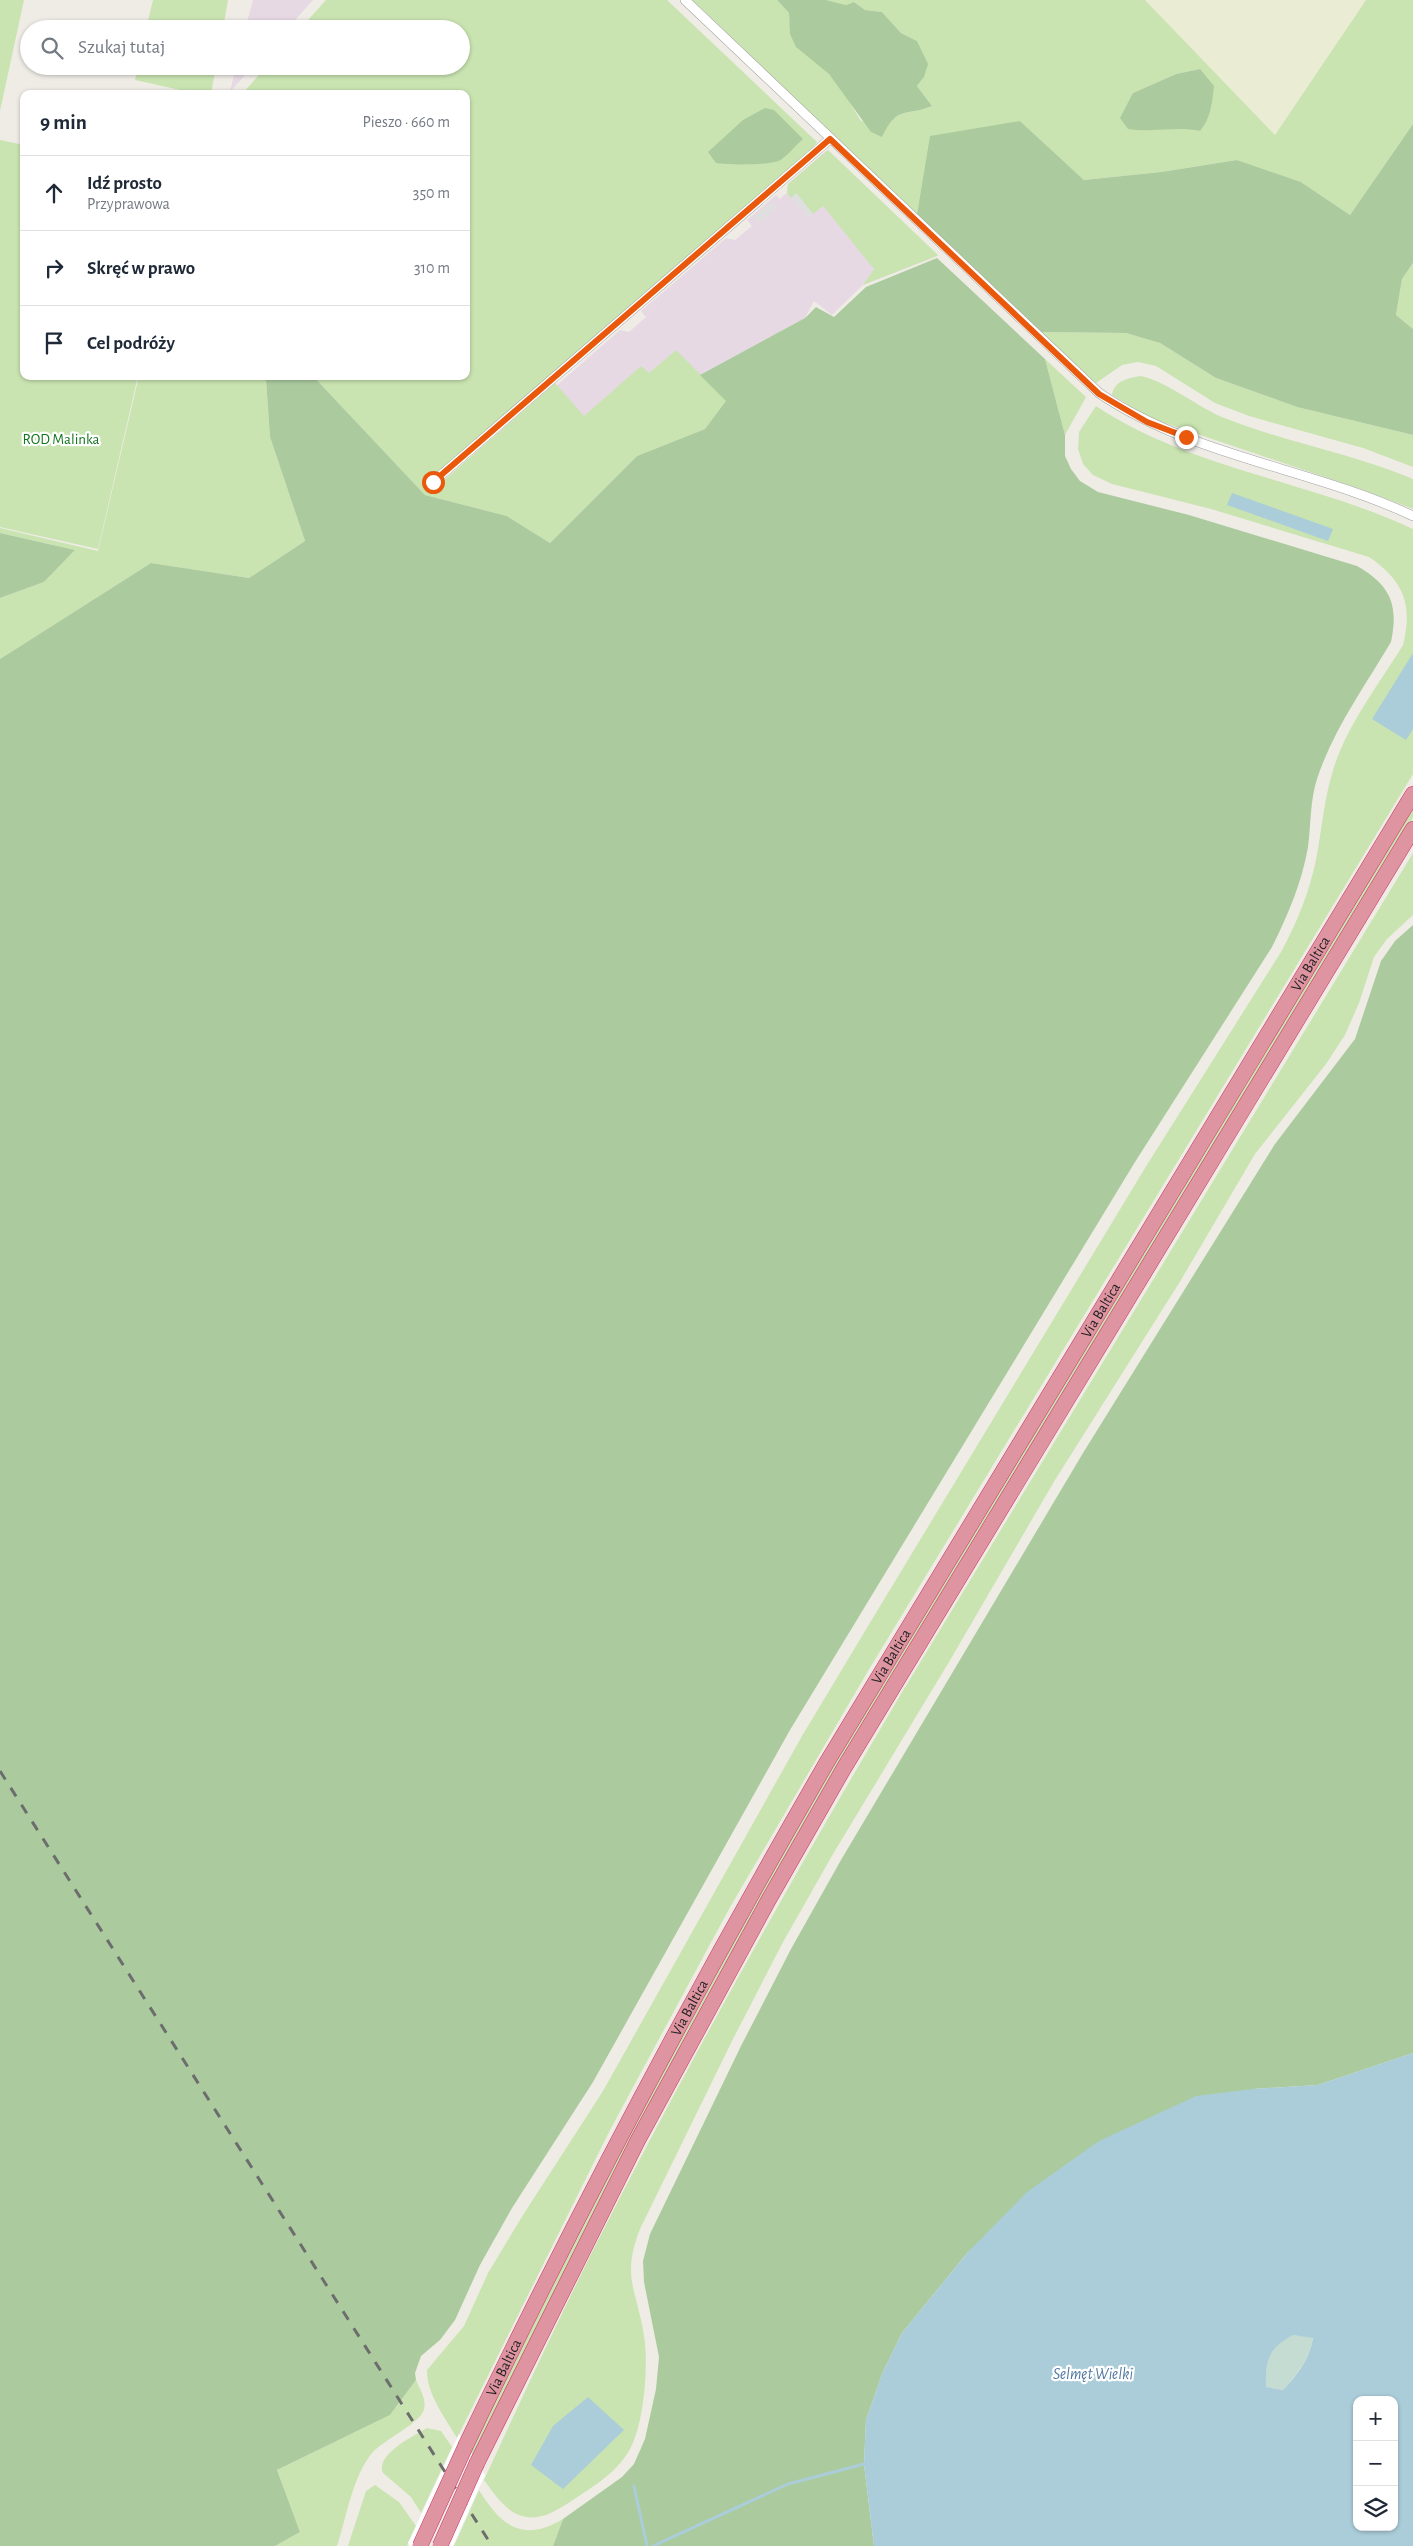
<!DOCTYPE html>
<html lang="pl">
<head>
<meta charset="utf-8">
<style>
  :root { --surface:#fff; --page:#f6f6f7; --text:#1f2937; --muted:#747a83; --line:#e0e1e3 }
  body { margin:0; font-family:"Alegreya Sans",sans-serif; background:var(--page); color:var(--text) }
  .controls { position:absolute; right:15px; bottom:15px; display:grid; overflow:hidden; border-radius:10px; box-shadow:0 1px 4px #0004 }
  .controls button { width:45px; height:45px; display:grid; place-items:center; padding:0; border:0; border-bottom:1px solid var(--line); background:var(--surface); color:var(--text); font:25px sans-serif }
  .stop { position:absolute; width:15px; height:15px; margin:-11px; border:4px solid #ea580c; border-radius:50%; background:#fff }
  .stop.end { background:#ea580c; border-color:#fff; box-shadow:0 1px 5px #0008 }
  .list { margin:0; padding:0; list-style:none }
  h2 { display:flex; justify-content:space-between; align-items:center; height:65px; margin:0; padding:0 20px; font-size:21px }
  h2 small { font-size:16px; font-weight:400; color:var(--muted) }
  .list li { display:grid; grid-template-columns:32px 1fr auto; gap:15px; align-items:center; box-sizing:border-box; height:75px; padding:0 20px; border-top:1px solid var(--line) }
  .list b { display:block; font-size:19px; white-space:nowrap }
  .list p { margin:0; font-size:16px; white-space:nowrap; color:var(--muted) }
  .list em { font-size:16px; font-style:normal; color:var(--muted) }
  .icon { flex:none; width:28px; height:28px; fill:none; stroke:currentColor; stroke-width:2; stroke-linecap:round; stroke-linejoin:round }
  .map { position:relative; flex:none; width:1413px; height:2546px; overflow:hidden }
  .search { position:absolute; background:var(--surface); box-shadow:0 1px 4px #0004; left:20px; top:20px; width:450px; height:55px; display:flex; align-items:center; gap:12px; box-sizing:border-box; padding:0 18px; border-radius:28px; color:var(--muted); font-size:19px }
  .panel { position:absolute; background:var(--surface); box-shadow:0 1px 4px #0004; left:20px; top:90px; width:450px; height:290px; border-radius:10px }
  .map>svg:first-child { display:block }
  .industrial { fill:#e7d9e4 }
  .farmland { fill:#eaecd3 }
  .grass { fill:#c9e4b1; fill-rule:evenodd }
  .forest { fill:#abcb9e }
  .wetland { fill:#c4dcd1 }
  .parking { fill:#dfdfdf }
  .water { fill:#aacdd9; fill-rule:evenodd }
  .pier { fill:#fff }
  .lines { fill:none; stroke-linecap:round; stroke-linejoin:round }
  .stream { stroke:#aacdd9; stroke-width:3 }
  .minor-casing { stroke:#a3a3a3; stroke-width:10 }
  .motorway-casing { stroke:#cc3465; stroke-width:16 }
  .minor { stroke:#fff; stroke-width:9 }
  .motorway { stroke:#df95a1; stroke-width:15 }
  .rail { stroke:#6d6d6d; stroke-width:3; stroke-dasharray:10 10; stroke-linecap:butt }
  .motorway-bridge-casing { stroke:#cc3465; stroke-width:16; stroke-linecap:butt }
  .motorway-bridge { stroke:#df95a1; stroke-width:15 }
  .route { stroke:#ea580c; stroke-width:6 }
  .labels { text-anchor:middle; stroke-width:4.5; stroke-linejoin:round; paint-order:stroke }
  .park-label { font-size:15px; fill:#15751f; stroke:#fff }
  .street-label { font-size:15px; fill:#1f1f1f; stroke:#fff }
  .water-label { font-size:16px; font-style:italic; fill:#5076a0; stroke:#fff }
</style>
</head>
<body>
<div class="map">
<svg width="1413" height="2546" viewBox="0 0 1413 2546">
  <rect width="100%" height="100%" fill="#efece6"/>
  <!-- industrial -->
  <path class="industrial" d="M253 0H313L287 29H245Z
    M236 66H253L230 92Z
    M826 151 937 256 863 285 832 315 814 301 805 318 700 375 632 456 549 392 620 330 629 332 646 317 641 311 726 238 735 240 752 226 747 220 776 195 780 199 783 196 787 193 788 184Z"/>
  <!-- farmland -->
  <path class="farmland" d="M1145 0H1366L1275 135Z"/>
  <!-- grass -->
  <path class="grass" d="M0 0H24L0 111Z
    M153 0H228L223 29H146Z
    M326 0H667L817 142 812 149 428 481 435 488 555 383 584 416 641 366 649 373 676 350 727 401 705 429 637 456 550 543 507 516 425 495 313 376H466V94H242L267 66H461V29H300Z
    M692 0H777L789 13C791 54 803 47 828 73 842 87 851 105 861 121L888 123C903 109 913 114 932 106L917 86 924 77 917 41 901 33 882 12 865 10 854 2 846 5 826 0H1145L1275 135 1366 0H1413V124L1350 215 1301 182 1237 160 1161 172 1084 180 1020 121 917 215ZM1200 69V131L1186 128 1159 129 1133 93 1176 74Z
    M138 66H216L211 94H198L135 80Z
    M0 140 24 145V376H138L98 549 0 527Z
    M828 150 938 255 937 256 863 285 874 269 823 206 813 214 797 194 791 198 787 193 788 184Z
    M1413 263V329L1396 315 1402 279Z
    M1041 332 1126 333 1160 343 1216 378 1297 407 1413 435V467L1363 448 1249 416 1215 403 1156 366 1138 362 1122 365 1096 383Z
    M1045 359 1086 397 1065 435Z
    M139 376H269L266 379 270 437 305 541 249 578 151 563 0 659V598L44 582 75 550 0 533V528L98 551Z
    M1141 376C1170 383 1194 405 1222 417 1284 442 1351 453 1413 479V509L1366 491 1150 418 1112 395C1114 381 1128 378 1141 376Z
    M1096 406C1190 469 1311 481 1413 529V774L868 1671 729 1909 610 2130 457 2438C446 2419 426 2393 427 2370L464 2326 488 2273 523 2215 603 2091 802 1736 868 1626 1145 1168 1281 952C1297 923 1309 893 1316 860 1322 829 1324 798 1334 767 1348 724 1379 684 1403 645 1413 605 1404 581 1369 557L1211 509 1112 484 1093 475 1083 464 1078 449 1079 432Z
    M1413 807V818L930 1614 766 1891 621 2158 473 2456 471 2452 573 2239 690 2015 832 1765Z
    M1413 853V915L1387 939 1374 957 1359 1003 1345 1035 1326 1064 1255 1154 1181 1280 1055 1480 949 1662 833 1854 782 1944 732 2041 640 2229C621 2278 637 2289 644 2336 649 2364 644 2430 627 2454 616 2471 599 2483 582 2494 571 2501 559 2510 546 2515 515 2525 500 2502 484 2480 519 2404 555 2327 592 2252 689 2061 794 1874 904 1689Z
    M416 2380C420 2389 428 2402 423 2412 416 2425 384 2440 372 2453 352 2478 347 2516 337 2546H275L300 2532 277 2470 390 2415Z
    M427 2428 441 2431 452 2447 421 2513 411 2497 383 2473C375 2455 413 2436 427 2428Z
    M375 2485 399 2502 416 2526 407 2546H348L366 2491Z
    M479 2490C501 2526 523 2543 563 2519L553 2546H454Z"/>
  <!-- forest -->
  <path class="forest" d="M777 0H826L846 5 854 2 865 10 882 12 901 33 917 41 928 64 924 77 917 86 932 106C905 117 897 105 882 137L871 132 829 74 796 47 790 34 789 13Z
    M1200 69 1214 86C1212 103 1211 118 1200 131 1175 126 1152 133 1128 129L1120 118 1133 93 1176 74Z
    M765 108 774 110 803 139C796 145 790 153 782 159 773 166 728 165 716 163L708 152 743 120Z
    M1020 121 1084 180 1161 172 1237 160 1301 182 1350 215 1413 124V263L1402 279 1396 315 1413 329V435L1297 407 1216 378 1160 343 1126 333 1041 332 917 215 930 136Z
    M937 258 1045 359 1065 435V456L1071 469 1080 481 1098 492 1189 515 1357 566C1390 585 1399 604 1391 642 1365 686 1333 730 1317 779 1310 801 1311 824 1308 847 1302 882 1288 915 1272 947L1135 1162 790 1730 593 2082 512 2208 480 2265 455 2320 440 2340 421 2356 415 2373 416 2380 390 2415 277 2470 300 2532 275 2546H0V659L151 563 249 578 305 541 270 437 266 379 269 376H313L425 495 507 516 550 543 637 456 705 429 726 401 700 375 805 318 816 307 834 317 866 287Z
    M0 533 75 550 44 582 0 598Z
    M1413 925V2053L1318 2085 1253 2089 968 2252 902 2333 882 2374 866 2420 864 2464 874 2546H553L563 2519 622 2477 634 2464 645 2439 656 2389 659 2357 644 2282 643 2261 650 2234 741 2046 791 1949 841 1860 1083 1453 1275 1144 1355 1039 1381 961 1395 941Z"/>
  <!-- wetland -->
  <path class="wetland" d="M1293 2335 1313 2337C1309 2360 1298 2373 1283 2390L1265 2387C1266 2359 1268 2349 1293 2335Z"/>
  <!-- parking -->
  <path class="parking" d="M796 193 813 214 808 218 791 198Z
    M772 202 777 208 759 223 754 217Z"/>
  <!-- water -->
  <path class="water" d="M1232 493 1333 529 1328 541 1227 505Z
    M1413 653V729L1406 740 1372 719Z
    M1413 2053V2546H874L864 2464 866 2420 882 2374 902 2333 968 2252 1027 2192 1099 2141 1196 2096 1253 2089 1318 2085ZM1293 2335 1313 2338C1309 2360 1298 2374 1283 2390L1266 2387C1265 2360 1269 2348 1293 2335ZM1357 2400H1394V2527H1357Z
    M588 2397 624 2430 563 2489 531 2465 553 2426Z"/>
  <!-- pier -->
  <path class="pier" d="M459 2434 470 2452 428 2546H410L408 2543Z
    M473 2456 485 2475 453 2546H432Z"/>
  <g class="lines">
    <!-- stream -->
    <path class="stream" d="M634 2486 647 2546
      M653 2546 788 2484 864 2464"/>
    <defs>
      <path id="minor" d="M685 0 1099 393C1193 457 1312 468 1413 516
        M433 482 830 139"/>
      <g id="motorway">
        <path id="s1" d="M466 2445C577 2213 698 1985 827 1762L1413 794"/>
        <path d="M477 2463 638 2140 768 1901 844 1768 1413 829"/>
      </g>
    </defs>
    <!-- minor casing -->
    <use href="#minor" class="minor-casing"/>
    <!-- motorway casing -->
    <use href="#motorway" class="motorway-casing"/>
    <!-- minor -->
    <use href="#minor" class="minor"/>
    <!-- motorway -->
    <use href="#motorway" class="motorway"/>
    <!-- rail -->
    <path class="rail" d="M0 1771 492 2546"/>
    <defs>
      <path id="motorway-bridge" d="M420 2546 466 2445
        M440 2546 477 2463"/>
    </defs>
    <!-- motorway-bridge casing -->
    <use href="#motorway-bridge" class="motorway-bridge-casing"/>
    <!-- motorway-bridge -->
    <use href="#motorway-bridge" class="motorway-bridge"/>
  </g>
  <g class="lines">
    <!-- route -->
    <path class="route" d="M433 482 830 139 1099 394 1147 422 1186 437"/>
  </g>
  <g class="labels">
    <!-- park labels -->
    <g class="park-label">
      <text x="61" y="444">ROD Malinka</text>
    </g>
    <!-- street labels -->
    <g class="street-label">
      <text dy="5" stroke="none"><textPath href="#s1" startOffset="1706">Via Baltica</textPath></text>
      <text dy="5" stroke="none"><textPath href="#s1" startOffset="1301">Via Baltica</textPath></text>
      <text dy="5" stroke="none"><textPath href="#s1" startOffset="896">Via Baltica</textPath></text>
      <text dy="5" stroke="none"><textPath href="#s1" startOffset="491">Via Baltica</textPath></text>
      <text dy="5" stroke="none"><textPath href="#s1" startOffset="86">Via Baltica</textPath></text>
    </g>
    <!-- water labels -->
    <g class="water-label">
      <text x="1093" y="2379">Selmęt Wielki</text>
    </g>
  </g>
</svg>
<div class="controls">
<button>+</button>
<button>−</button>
<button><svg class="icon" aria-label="layers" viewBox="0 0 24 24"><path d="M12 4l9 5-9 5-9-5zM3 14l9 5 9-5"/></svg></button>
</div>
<div class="stop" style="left:433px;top:482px"></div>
<div class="stop end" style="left:1186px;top:437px"></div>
<div class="search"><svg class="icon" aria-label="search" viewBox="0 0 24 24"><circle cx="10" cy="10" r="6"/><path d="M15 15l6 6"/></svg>Szukaj tutaj</div>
<section class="panel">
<h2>9 min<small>Pieszo · 660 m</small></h2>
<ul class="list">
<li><svg class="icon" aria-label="ahead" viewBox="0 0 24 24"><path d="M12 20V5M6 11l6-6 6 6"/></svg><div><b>Idź prosto</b><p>Przyprawowa</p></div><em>350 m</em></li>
<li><svg class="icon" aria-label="right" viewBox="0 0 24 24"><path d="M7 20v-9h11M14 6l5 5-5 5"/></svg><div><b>Skręć w prawo</b></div><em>310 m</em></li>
<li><svg class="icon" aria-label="arrive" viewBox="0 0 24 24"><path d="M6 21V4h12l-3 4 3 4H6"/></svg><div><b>Cel podróży</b></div></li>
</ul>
</section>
</div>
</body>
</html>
